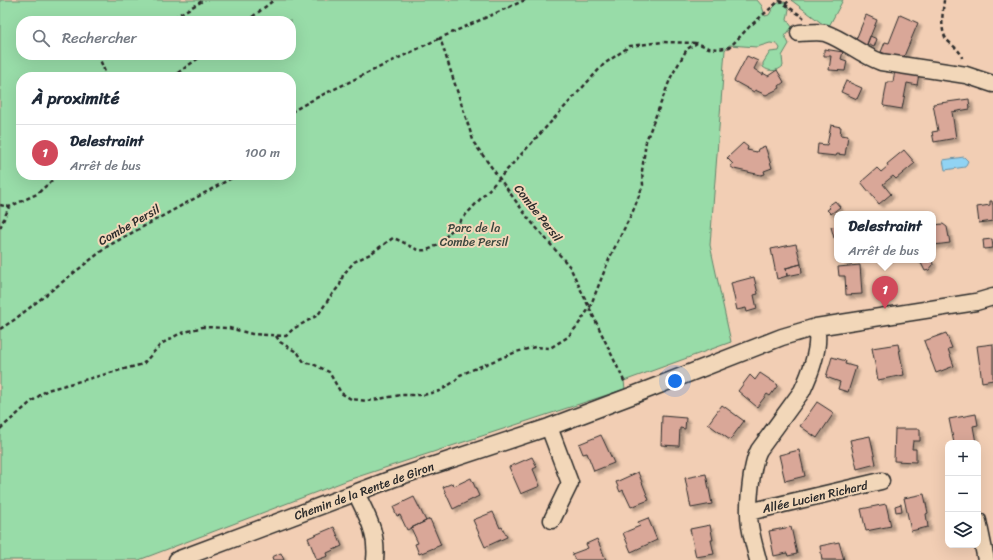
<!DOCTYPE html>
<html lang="fr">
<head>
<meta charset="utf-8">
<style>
  :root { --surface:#fff; --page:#f6f6f7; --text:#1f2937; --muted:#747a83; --line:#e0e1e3; --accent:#d1495b }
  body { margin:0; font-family:Sriracha,sans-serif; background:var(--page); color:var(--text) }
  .controls { position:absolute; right:12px; bottom:12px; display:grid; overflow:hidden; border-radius:8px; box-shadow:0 4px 16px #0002 }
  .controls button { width:36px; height:36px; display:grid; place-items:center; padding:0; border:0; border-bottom:1px solid var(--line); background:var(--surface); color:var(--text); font:20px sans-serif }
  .you { position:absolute; left:675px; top:381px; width:14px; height:14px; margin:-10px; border:3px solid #fff; border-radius:50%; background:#1a73e8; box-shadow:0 0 0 6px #1a73e833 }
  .badge { display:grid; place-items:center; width:26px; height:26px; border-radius:50%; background:var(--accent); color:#fff; font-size:13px; font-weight:700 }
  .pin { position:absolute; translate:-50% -33px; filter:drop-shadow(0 1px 2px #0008) }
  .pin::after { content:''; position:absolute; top:21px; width:14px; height:12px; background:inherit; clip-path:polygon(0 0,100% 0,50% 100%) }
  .popup { position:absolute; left:834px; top:211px; width:102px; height:52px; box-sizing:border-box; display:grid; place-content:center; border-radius:8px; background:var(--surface); filter:drop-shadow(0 1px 3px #0005); font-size:13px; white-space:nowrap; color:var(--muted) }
  .popup b { font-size:15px; color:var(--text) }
  .popup::after { content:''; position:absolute; left:50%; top:100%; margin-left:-8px; border:8px solid transparent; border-top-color:var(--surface) }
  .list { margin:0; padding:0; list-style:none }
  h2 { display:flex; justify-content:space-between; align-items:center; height:52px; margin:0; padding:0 16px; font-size:17px }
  h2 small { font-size:13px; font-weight:400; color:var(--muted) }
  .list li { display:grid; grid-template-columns:26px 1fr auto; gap:12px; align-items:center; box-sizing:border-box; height:56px; padding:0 16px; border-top:1px solid var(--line) }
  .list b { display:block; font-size:15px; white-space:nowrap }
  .list p { margin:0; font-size:13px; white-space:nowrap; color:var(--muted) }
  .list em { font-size:13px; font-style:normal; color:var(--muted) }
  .icon { flex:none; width:22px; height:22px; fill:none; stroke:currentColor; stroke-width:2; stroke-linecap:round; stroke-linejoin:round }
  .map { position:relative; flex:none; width:993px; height:560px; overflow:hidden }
  .search { position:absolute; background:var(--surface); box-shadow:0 4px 16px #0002; left:16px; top:16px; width:280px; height:44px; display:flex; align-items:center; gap:10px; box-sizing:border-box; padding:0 14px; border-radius:16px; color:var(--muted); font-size:15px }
  .panel { position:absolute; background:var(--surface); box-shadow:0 4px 16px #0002; left:16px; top:72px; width:280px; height:108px; border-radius:16px }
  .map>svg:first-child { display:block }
  .green { fill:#98dca8; stroke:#62846a; fill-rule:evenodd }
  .water { fill:#91d3f3; stroke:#6890a3 }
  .building { fill:#d9a798; stroke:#2b2b2b; filter:url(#shadow) }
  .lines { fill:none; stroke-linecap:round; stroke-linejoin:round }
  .minor-casing { stroke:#2b2b2b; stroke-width:19 }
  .path { stroke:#2b2b2b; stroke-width:2.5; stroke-dasharray:4 3; stroke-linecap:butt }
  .minor { stroke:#f2d7b9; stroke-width:16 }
  .labels { text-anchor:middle; stroke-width:4; stroke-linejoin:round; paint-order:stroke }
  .street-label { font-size:12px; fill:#2b2b2b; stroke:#f2d7b9 }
  .park-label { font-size:12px; fill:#3b463e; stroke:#f2d7b9 }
</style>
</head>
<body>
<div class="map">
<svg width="993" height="560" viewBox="0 0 993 560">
  <defs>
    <filter id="shadow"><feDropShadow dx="3.5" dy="3.5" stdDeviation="1" flood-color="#0004"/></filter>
  </defs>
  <rect width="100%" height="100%" fill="#f2ceb4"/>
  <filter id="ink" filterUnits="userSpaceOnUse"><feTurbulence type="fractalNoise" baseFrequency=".025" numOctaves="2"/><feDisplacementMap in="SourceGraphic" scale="8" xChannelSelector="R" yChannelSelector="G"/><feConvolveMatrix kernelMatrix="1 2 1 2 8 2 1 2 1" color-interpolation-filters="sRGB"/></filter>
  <g filter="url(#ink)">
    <!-- green -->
    <path class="green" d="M0 0H757L762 6 765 16 769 15 773 8 778 3 785 2 789 9 787 20 792 27 785 36 789 44 782 56 783 66C777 72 769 72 763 67V63L770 52 779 51 780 48 777 44 770 43 757 47 729 45 725 50 710 245 731 342 624 381 625 389 348 480 139 560H0ZM21 21H291V55H21ZM21 77H291V175H21Z
      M791 0H843L828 28Z"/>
    <!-- water -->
    <path class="water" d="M964 157 968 161 965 167 945 170 943 160Z"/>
    <!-- building -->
    <path class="building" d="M866 15 877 20 866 47 855 42Z
      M900 15 918 23 902 61 881 52 885 42 889 43Z
      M870 36 877 39 874 47 867 44Z
      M824 49 843 52 841 59 847 61 845 71 829 70 831 56H824Z
      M747 56 758 61 754 69 763 75V73L768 76 777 70 784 82 779 86 780 88 766 95 755 90 754 92 734 81Z
      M895 70 919 74 917 85 907 83 902 109 884 106 883 105 887 82H893Z
      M846 81 862 88 857 99 841 92Z
      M969 99 970 109 952 112 956 138 934 142 932 132 938 131 933 104Z
      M831 125 841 127 840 135 848 136 845 155 837 154 836 156 817 154 818 144 827 145Z
      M743 143 748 147 747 150 757 152 758 149 765 146 772 168 764 171 765 174 761 175 734 169 730 166 733 164 727 158Z
      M904 150 915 163 896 179 893 176 883 184 891 194 879 204 861 182 877 168 881 172 888 166 887 164Z
      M835 201 840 207 831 214 827 210 830 208 828 206Z
      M990 201H992L993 206V221L979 223 977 207 990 205Z
      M943 224 947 227 950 243 934 245 933 247V225Z
      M837 226V237L834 238 831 227Z
      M992 239 993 248 984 249 983 240Z
      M796 244 801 264 786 268 787 276 777 279 771 249Z
      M919 260H932L933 265 929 270 925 271 921 263H919Z
      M801 264 802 273 787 276 786 268Z
      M860 265 862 294 846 295 845 276H839L838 267Z
      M754 277 758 294 754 295 757 309 747 312 746 308 737 310 731 283Z
      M946 333 952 348 948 349 954 366 936 373 924 341Z
      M898 344 904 375 878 380 872 348Z
      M993 344V380L982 382 977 346Z
      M832 357 846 361 845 364 856 367 848 392 838 389 840 382 826 377Z
      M760 373 778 385 770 396 767 394 757 407 738 391 750 375 755 380Z
      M817 402 834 413 817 438 800 426Z
      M722 405 744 421 730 440 708 424Z
      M976 414 978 425 973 426 976 443H954L949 419Z
      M662 416 686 418 685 429 680 428 679 446 661 445Z
      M895 429H920V441H913L912 449H916V462L894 461Z
      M601 435 614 463 594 471 587 453 583 454 579 444Z
      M870 436 876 464 857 469 850 440Z
      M799 450 805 476 785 481 779 455Z
      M532 457 537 467 533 469 540 486 521 494 509 467Z
      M638 472 649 500 631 507 623 490 620 492 616 482Z
      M706 474 712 504 691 508 685 478Z
      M471 478 479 496 453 509 443 487 453 483 454 486Z
      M924 494 928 513 926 514 928 527 911 531 904 498Z
      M414 497 426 521 407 530 400 515 397 516 393 507Z
      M886 504 891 526 866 531 861 509Z
      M901 504 902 511 896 512 895 506Z
      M493 512 500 528 502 527 507 537 485 547 473 520Z
      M648 518 657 540 631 552 623 533 640 526 638 522Z
      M430 519 441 545 419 554 415 544 418 543 411 528Z
      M710 525 713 540H711L714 554 696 557 690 529Z
      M334 527 342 546 327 553 328 556 317 560 308 538Z
      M791 527 797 554 788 556 787 553 774 556 769 531Z
      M597 539 606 560H575L572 554 588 548 586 544Z
      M839 542 844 560H822L820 546Z
      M281 553 284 560H273L272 557Z"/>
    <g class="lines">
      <defs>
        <path id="minor" d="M799 33C807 33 818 31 825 33 845 40 861 55 881 62L966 75 993 84
          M549 427 570 483 552 520
          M356 493C367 516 378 533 375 560
          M749 512 881 481
          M978 521 986 560
          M177 560 392 479 549 427 631 396 782 337 816 327 976 302 993 297
          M758 560C755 549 752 538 750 526 747 509 751 465 759 450L802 391C810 374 821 346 816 327"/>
      </defs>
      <!-- minor casing -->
      <use href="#minor" class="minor-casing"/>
      <!-- path -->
      <path class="path" d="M525 0 440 38 474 143 528 218 570 267 625 383
        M779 0 804 18
        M944 0C943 12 939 32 948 41 954 47 961 51 962 58
        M785 4 791 0
        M168 21 204 0
        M247 21 274 0
        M100 55 99 57 107 77
        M172 77 203 55
        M291 112 316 98 440 38
        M0 205 9 207
        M0 228 9 207 37 194 58 175
        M0 329 14 320 108 246 230 179 234 175
        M276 336 280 342 298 353 304 362 315 365 329 372 341 393 351 399 367 401 401 395H423L440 391 455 381 460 375 491 362 516 352 535 347 550 348 568 337 578 325 590 307 610 257 633 211 643 185 642 171 646 141 671 77 687 49 697 43 709 48 719 49 730 47 750 26 779 1
        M0 429 31 402 47 390 143 364 161 344 179 334 202 327 229 328 252 334 286 336 293 329 318 315 330 297 340 285 343 275 354 262 370 254 393 238C414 245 418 259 440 243L604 64 630 46 662 42 697 43"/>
      <!-- minor -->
      <use href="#minor" class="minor"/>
    </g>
  </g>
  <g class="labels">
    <!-- street labels -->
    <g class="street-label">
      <text transform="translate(538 213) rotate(52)" y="4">Combe Persil</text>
      <text transform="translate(129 225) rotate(-30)" y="4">Combe Persil</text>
      <text transform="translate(364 491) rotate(-20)" y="4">Chemin de la Rente de Giron</text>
      <text transform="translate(815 497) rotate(-13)" y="4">Allée Lucien Richard</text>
    </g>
    <!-- park labels -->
    <g class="park-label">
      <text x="474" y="232">Parc de la<tspan x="474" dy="14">Combe Persil</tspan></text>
    </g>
  </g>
</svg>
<div class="controls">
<button>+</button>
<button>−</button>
<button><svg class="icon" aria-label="layers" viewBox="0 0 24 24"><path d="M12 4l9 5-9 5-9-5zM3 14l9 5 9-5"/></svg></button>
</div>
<div class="you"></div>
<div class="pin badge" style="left:885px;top:309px">1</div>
<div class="popup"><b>Delestraint</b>Arrêt de bus</div>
<div class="search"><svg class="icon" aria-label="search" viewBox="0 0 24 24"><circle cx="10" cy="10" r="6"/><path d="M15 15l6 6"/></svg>Rechercher</div>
<section class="panel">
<h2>À proximité<small></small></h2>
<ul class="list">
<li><span class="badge">1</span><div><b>Delestraint</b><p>Arrêt de bus</p></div><em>100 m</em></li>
</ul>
</section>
</div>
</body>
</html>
